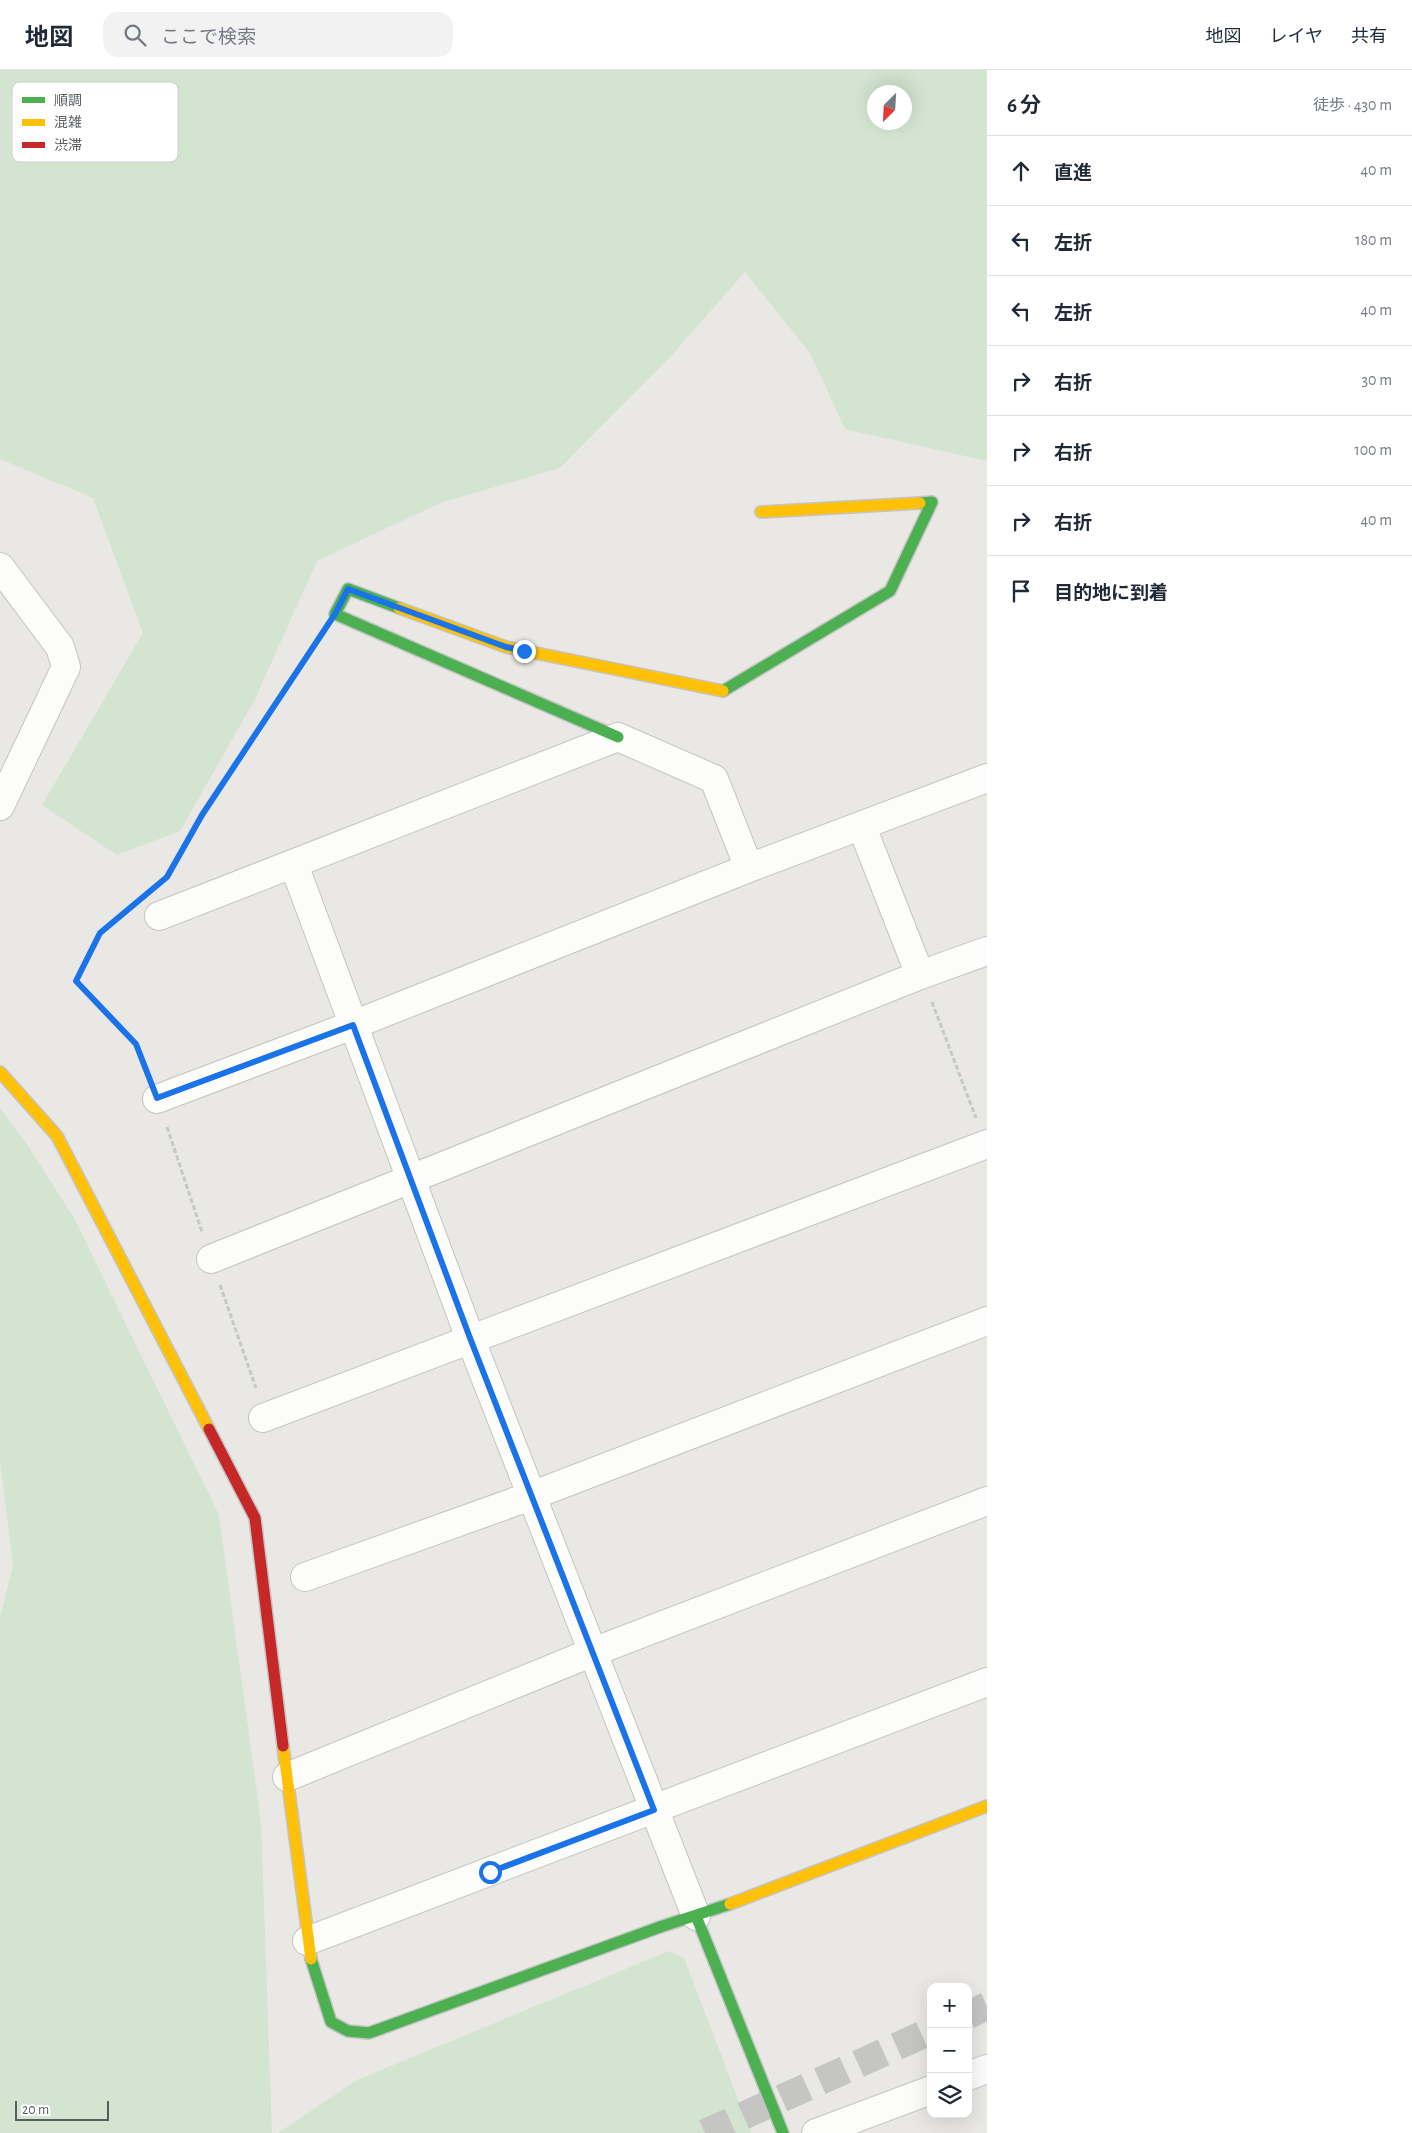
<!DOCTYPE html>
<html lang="ja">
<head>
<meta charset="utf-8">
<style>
  :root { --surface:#fff; --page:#f2f2f3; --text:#1f2937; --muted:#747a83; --line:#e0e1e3 }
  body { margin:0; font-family:"Alegreya Sans","Noto Sans JP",sans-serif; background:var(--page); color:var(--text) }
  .controls { position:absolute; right:15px; bottom:15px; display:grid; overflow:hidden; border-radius:10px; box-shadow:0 5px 20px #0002 }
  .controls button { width:45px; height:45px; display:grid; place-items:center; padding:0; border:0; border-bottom:1px solid var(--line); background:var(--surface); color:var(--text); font:25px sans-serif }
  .compass { position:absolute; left:867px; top:15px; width:45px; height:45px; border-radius:50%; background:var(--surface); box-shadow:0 5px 20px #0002; rotate:204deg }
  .scale { position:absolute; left:15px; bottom:12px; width:94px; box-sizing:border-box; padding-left:5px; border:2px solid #5a5d60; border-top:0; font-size:14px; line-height:18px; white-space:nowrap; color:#5a5d60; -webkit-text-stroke:4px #fff; paint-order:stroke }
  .stop { position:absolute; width:15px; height:15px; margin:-11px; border:4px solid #1a73e8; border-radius:50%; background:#fff }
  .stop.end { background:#1a73e8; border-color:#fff; box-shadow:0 1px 5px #0008 }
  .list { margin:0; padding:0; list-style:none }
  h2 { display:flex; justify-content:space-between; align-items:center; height:65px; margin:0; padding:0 20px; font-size:21px }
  h2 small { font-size:16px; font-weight:400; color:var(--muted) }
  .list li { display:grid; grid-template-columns:32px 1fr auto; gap:15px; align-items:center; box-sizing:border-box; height:70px; padding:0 20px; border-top:1px solid var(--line) }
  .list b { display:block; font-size:19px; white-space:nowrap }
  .list em { font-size:16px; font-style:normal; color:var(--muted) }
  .icon { flex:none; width:28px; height:28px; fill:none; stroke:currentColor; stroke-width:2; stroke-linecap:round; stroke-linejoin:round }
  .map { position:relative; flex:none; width:987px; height:2063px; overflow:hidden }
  header { display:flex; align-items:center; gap:30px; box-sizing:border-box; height:70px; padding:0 25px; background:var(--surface); border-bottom:1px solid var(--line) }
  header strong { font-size:24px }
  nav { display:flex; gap:28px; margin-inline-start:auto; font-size:18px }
  .search { width:350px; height:45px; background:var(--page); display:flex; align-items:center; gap:12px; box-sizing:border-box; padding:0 18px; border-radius:15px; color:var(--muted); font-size:19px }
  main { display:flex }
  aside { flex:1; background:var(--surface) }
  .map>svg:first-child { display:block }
  .green { fill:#d3e4d1; fill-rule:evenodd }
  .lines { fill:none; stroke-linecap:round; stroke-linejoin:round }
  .highway-tunnel { stroke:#c5c5c3; stroke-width:28; stroke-dasharray:28 14; stroke-linecap:butt }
  .street-casing { stroke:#c5c4c4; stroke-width:30 }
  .fast-casing { stroke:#c4c4c4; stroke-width:14 }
  .slow-casing { stroke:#c4c4c4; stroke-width:14 }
  .jam-casing { stroke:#c4c4c4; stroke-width:14 }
  .path { stroke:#c5c9c6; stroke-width:3; stroke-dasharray:5 2.5; stroke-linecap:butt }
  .street { stroke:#fcfcfb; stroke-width:28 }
  .fast { stroke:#4caf50; stroke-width:11 }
  .slow { stroke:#ffc107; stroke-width:11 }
  .jam { stroke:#c62828; stroke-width:11 }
  .route { stroke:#1a73e8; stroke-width:6 }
  .key { fill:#fff; stroke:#cececf; stroke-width:1 }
  .key-label { font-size:14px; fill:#5a5d60 }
</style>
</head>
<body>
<header>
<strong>地図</strong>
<div class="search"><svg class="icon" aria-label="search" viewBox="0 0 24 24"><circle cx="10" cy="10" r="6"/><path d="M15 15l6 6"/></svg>ここで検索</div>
<nav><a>地図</a><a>レイヤ</a><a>共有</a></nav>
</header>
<main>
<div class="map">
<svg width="987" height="2063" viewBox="0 0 987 2063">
  <rect width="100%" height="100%" fill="#e9e8e4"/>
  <!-- green -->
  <path class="green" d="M0 0H987V391L845 359 810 283 745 202 671 286 560 398 440 433 317 491 255 629 180 761 117 785 42 735 143 563 93 428 0 389ZM904 22V52H874V22Z
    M0 1038 26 1073 74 1148 219 1445 261 1752 272 2063H0V1547L13 1495 0 1391Z
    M669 1881 684 1888 751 2063H278L357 2010Z"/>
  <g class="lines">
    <!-- highway-tunnel -->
    <path class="highway-tunnel" d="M968 1945 987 1936
      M705 2063 931 1961"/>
    <defs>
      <path id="street" d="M0 497 60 577 66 597 0 736
        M862 757 920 905
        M294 795 470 1268 696 1846
        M159 846 618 667 714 709 749 798 987 708
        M157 1029 353 955 749 798
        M211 1189 920 905 987 881
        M263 1348 987 1074
        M305 1507 531 1426 987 1251
        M287 1707 593 1582 987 1431
        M307 1871 987 1612
        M968 2006 987 1999
        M816 2063 931 2020"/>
      <path id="fast" d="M399 538 348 519 335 544 618 667
        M723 621 890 521 932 432 920 433
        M696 1846 783 2063
        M311 1889 331 1952 348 1961 369 1963 660 1857 730 1834"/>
      <path id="slow" d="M761 442 920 433
        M399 538 506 577 723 621
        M0 1002 57 1066 209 1359
        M283 1676 311 1889
        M730 1834 987 1736"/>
      <path id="jam" d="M209 1359 255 1448 283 1676"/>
    </defs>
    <!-- street casing -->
    <use href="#street" class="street-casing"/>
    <!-- fast casing -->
    <use href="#fast" class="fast-casing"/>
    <!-- slow casing -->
    <use href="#slow" class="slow-casing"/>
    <!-- jam casing -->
    <use href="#jam" class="jam-casing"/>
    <!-- path -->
    <path class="path" d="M163 810 202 745 319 568
      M130 838 100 863 76 911 136 974 148 1001
      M932 932 976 1048
      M167 1057 202 1162
      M220 1215 256 1318"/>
    <!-- street -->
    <use href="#street" class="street"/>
    <!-- fast -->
    <use href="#fast" class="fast"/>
    <!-- slow -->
    <use href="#slow" class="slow"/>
    <!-- jam -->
    <use href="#jam" class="jam"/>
  </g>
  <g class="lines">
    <!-- route -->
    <path class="route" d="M490 1802 654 1740 470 1268 353 955 157 1028 136 974 76 911 100 863 167 807 202 745 335 544 348 519 506 577 524 581"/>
  </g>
  <!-- legend -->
  <rect x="12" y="12" width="166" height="80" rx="8" class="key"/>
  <rect x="22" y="27" width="23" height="6" fill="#4caf50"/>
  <rect x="22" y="49" width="23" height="7" fill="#ffc107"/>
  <rect x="22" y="72" width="23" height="6" fill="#c62828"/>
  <g class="key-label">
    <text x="54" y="35">順調</text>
    <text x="54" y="57">混雑</text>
    <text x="54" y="80">渋滞</text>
  </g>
</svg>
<div class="controls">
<button>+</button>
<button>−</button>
<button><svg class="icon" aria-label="layers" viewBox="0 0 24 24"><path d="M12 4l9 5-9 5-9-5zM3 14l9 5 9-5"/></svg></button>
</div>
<svg class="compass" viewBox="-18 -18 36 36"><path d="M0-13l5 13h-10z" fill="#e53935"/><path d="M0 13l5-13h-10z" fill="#747a83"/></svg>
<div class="scale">20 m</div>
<div class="stop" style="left:490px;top:1802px"></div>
<div class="stop end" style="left:524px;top:581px"></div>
</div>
<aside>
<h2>6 分<small>徒歩 · 430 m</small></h2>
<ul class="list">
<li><svg class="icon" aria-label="ahead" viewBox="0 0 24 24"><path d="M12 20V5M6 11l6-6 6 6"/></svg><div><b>直進</b></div><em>40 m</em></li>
<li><svg class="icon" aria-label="left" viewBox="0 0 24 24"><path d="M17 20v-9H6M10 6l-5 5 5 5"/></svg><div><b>左折</b></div><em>180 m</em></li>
<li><svg class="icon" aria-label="left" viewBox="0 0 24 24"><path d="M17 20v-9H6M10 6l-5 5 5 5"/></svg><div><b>左折</b></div><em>40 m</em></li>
<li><svg class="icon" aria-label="right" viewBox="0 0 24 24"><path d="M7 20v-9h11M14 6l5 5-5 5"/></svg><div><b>右折</b></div><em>30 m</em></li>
<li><svg class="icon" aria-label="right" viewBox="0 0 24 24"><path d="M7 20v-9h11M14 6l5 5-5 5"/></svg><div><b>右折</b></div><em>100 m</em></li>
<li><svg class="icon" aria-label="right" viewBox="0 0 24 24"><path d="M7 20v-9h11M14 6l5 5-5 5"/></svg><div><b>右折</b></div><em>40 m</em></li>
<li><svg class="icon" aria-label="arrive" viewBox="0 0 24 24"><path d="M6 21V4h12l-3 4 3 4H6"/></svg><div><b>目的地に到着</b></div></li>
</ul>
</aside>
</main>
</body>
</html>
